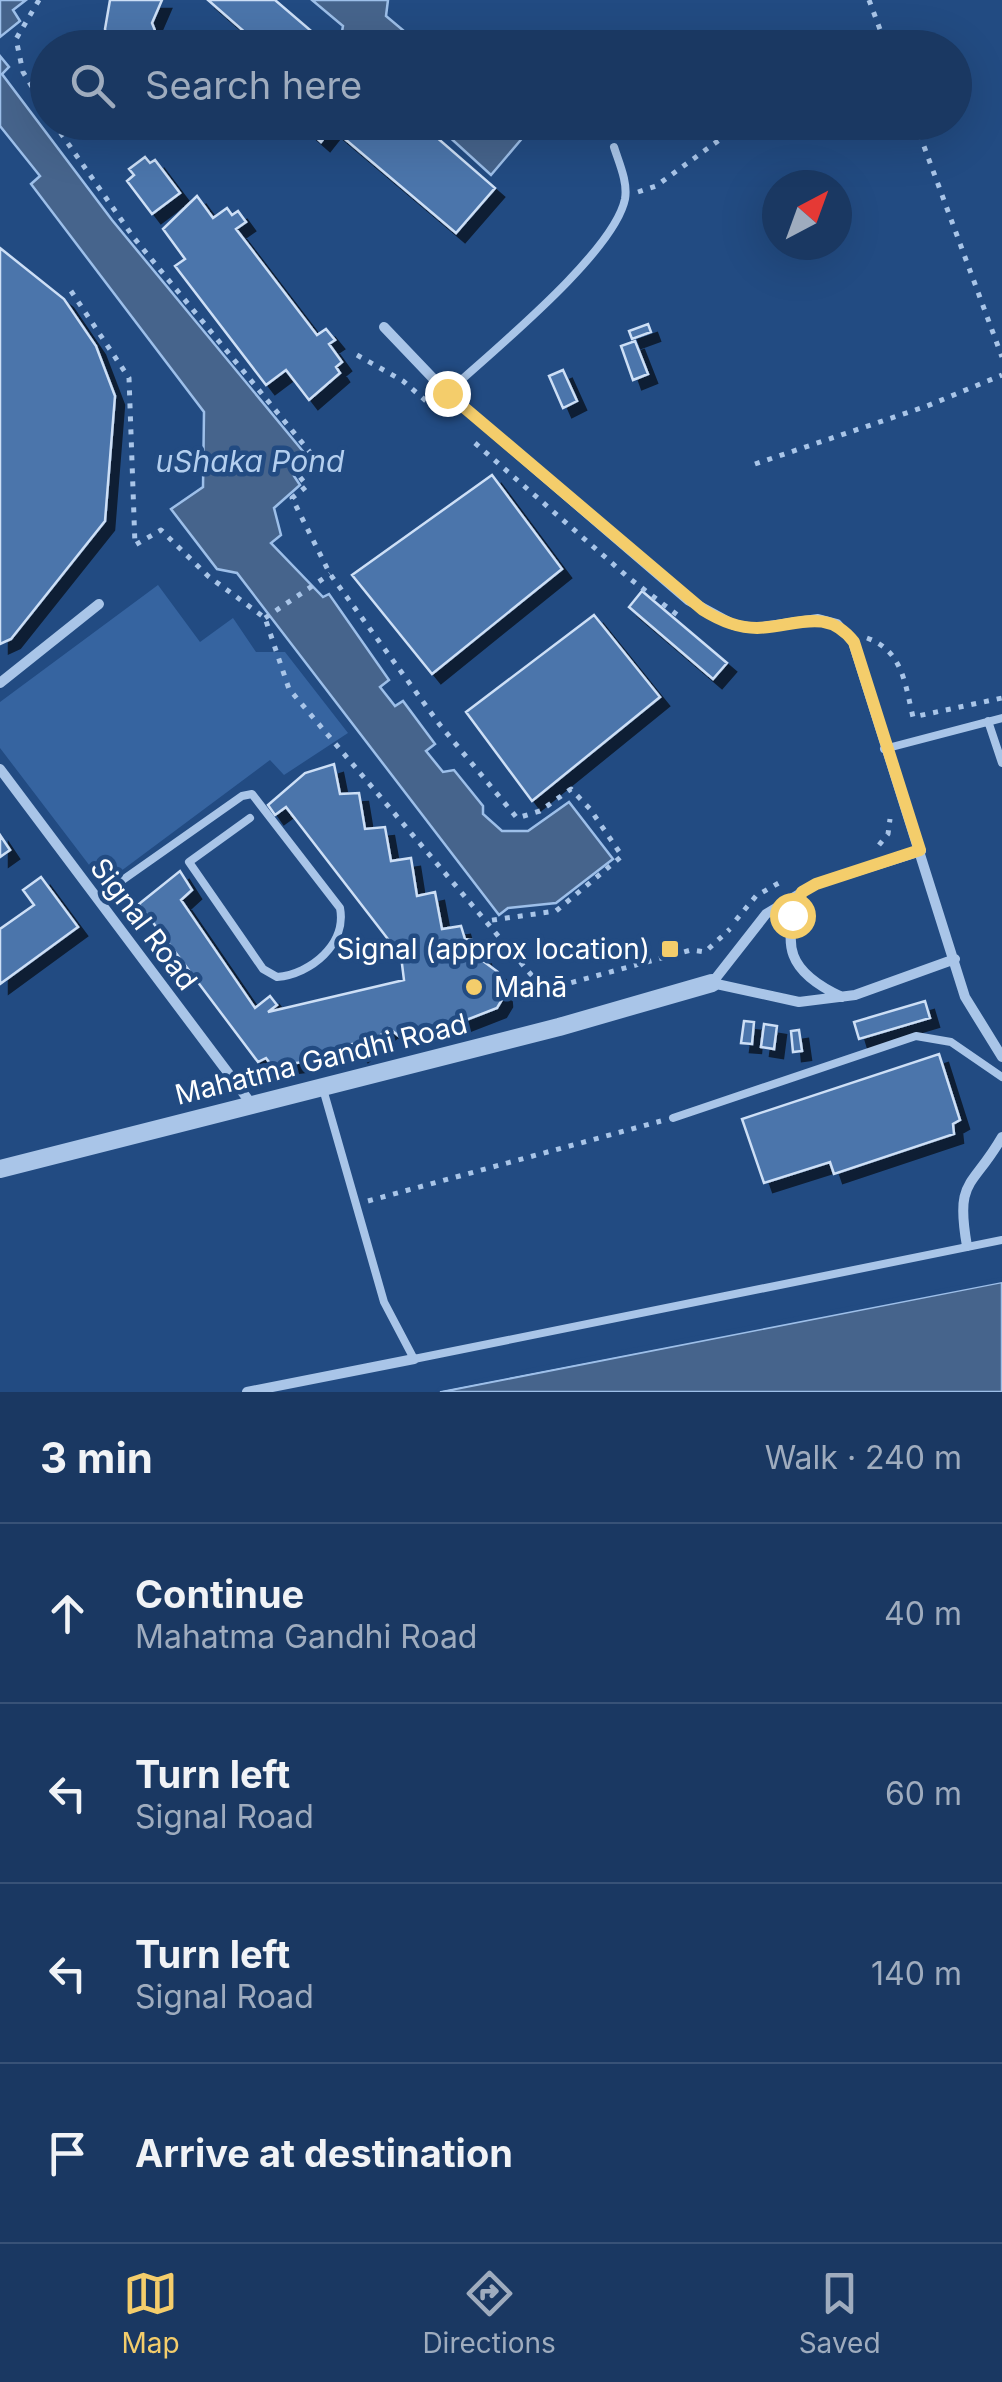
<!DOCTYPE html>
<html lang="en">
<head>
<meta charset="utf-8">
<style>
  :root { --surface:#1a3862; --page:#233f68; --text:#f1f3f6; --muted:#9facbe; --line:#385277; --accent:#f4cd6b }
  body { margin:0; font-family:Inter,sans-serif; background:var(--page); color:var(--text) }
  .compass { position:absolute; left:762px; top:170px; width:90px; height:90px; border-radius:50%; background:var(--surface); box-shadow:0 10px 40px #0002; rotate:41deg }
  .stop { position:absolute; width:30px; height:30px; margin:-22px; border:8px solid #f4cd6b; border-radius:50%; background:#fff }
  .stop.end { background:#f4cd6b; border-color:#fff; box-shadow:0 2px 10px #0008 }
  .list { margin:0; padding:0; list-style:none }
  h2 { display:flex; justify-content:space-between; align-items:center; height:130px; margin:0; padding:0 40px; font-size:42px }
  h2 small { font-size:32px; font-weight:400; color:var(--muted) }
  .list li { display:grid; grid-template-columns:65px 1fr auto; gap:30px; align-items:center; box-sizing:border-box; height:180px; padding:0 40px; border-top:2px solid var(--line) }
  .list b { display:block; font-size:38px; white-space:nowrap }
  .list p { margin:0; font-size:32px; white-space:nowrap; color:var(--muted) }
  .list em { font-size:32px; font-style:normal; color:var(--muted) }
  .icon { flex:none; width:55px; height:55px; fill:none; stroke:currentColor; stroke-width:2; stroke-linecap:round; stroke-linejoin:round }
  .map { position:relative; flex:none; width:1002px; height:1392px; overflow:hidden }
  .search { position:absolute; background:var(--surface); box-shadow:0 10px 40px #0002; left:30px; right:30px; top:30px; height:110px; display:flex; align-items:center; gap:25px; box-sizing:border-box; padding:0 35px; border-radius:55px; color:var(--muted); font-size:38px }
  .sheet { height:850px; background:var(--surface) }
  nav { display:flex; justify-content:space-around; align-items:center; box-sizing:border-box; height:140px; border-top:2px solid var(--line); background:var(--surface); font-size:28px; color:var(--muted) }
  nav a { display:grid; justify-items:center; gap:5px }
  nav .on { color:var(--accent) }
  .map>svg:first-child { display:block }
  .green { fill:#3664a0 }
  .water { fill:#46648c; stroke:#9dbfe9; stroke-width:2.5 }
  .pier { fill:#224b82 }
  .building { fill:#4b75ab; stroke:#cddff6; stroke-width:2.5; filter:url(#shadow) }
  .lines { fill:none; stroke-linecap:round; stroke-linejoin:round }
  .path { stroke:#a9c5e8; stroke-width:5; stroke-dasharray:5 8; stroke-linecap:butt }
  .service { stroke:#a9c5e8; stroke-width:8 }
  .minor { stroke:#a9c5e8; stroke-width:10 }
  .tertiary { stroke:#a9c5e8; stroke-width:18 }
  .route { stroke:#f4cd6b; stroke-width:12 }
  .poi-dot { fill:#f4cd6b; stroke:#224b82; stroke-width:4 }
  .labels { text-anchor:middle; stroke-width:9; stroke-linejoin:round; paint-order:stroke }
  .street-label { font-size:28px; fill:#fff; stroke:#224b82 }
  .poi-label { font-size:28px; fill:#fff; stroke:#224b82; text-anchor:end }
  .water-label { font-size:30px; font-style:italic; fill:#b4cfef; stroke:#224b82 }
</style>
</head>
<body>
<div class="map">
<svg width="1002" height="1392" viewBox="0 0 1002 1392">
  <defs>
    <filter id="shadow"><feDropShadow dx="9" dy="9" stdDeviation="0" flood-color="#0009"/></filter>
  </defs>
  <rect width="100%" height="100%" fill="#224b82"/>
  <!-- green -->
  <path class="green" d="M158 585 200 642 233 618 256 652H285L348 733 284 775 270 760 121 871 106 878 96 874 0 748V702Z"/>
  <!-- water -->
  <path class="water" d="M0 0H26L13 10 20 21 0 37Z
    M312 0H388L386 16 423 47H352L341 37 343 26Z
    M0 56 9 67 2 74 112 220 311 461 294 476 300 485 274 508 281 535 271 543 323 597 329 594 389 680 380 687 395 706 403 701 435 744 426 751 443 772 454 770 483 806V814L502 831H528L569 802 613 859 556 903 508 908 499 915 237 573 217 569 171 509 203 487 204 412 31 184 40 176 0 126Z
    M434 123H511L525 135 491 175Z
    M1002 1282V1392H440Z"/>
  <!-- pier -->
  <path class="pier" d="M1002 1277V1282L435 1392 439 1387 580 1358Z"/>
  <!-- building -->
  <path class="building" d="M110 0H162L152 23 162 48H109L105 29Z
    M208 0H275L331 48H263Z
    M307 122H419L495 188 456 233 332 128 321 142 304 127Z
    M145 157 150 163 155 160 180 193 152 214 127 181 134 175 129 169Z
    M197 196 213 218 227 208 232 215 238 211 246 222 236 229 317 335 326 329 335 340 329 344 342 362 336 367 340 373 309 400 286 370 266 385 175 266 185 259 163 229Z
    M0 248 64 299 96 346 115 396 105 521 11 639 0 644Z
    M648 324 651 332 632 339 629 331Z
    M635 341 648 374 633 380 621 346Z
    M563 370 577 401 563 408 549 376Z
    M492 475 562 569 432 674 352 575Z
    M642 591 727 663 713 679 629 607Z
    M594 615 660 697 532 801 466 712Z
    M334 764 340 794 359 793 365 829 385 827 391 861 411 858 417 896 435 892 442 929 461 926 465 939 479 941 483 961 498 972 502 983 503 998 497 1008 438 1031 418 1032 414 1025 400 1037 389 1028 359 1053 352 1044 312 1061 272 1066 266 1058 258 1062 139 904 180 871 192 890 181 900 255 1008 270 996 277 1005 268 1012 404 980 401 956 286 807 275 815 268 805 305 773Z
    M0 835 10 850 0 857Z
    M41 877 78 927 0 984V929L34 905 23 890Z
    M925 1001 930 1018 859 1039 854 1022Z
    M744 1021 754 1022 752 1044 741 1043Z
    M764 1024 777 1026 774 1049 761 1047Z
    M799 1030 802 1051 793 1052 791 1031Z
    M939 1054 960 1120 953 1124 954 1134 834 1174 830 1162 764 1183 742 1119Z"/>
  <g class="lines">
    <!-- path -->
    <path class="path" d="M39 0 16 39 23 72 48 113
      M869 0 887 48
      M853 48 881 32
      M53 122 134 238 318 462 300 477 307 486 292 498 330 574 440 725 517 818 540 811 571 789 590 809 622 856 556 911 486 921
      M915 122 1002 357
      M638 192 656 186 744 122
      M71 291 129 378 135 545 161 530 208 576 265 618 289 689 544 990 691 950 705 952 730 929
      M357 355 403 381 433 407
      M475 443 629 578 680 617
      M755 464 927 406 1002 375
      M265 618 330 574
      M867 638C903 651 905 684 913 717L1002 698
      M879 845 888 834 890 819
      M736 920 756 896 784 880
      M368 1201 661 1121"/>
    <!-- service -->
    <path class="service" d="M447 393C490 353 614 253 625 199 628 182 619 163 614 147
      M988 721 1002 763
      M884 749 1002 718
      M97 898 242 796 252 794 340 908C347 944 311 974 277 977L263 969 189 862 250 818
      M323 1089 384 1302 414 1359 1002 1240
      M673 1118 916 1036 951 1042 1002 1077"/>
    <!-- minor -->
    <path class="minor" d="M384 327 447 393 688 600 734 625 755 628 818 619 837 624 853 642 965 997 1002 1057
      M0 683 99 604
      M0 769 253 1106
      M921 851 816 884 766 914 712 983 799 1002 855 995 955 959
      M802 892C780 946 788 972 842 997
      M967 1246C955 1178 972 1189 1002 1137
      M247 1392 414 1359"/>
    <!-- tertiary -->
    <path class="tertiary" d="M0 1169 559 1027 712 983"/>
  </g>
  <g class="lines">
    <!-- route -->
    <path class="route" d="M447 393 703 610C719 620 738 628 757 628 795 627 826 606 854 642L920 850 816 884 802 892 792 915"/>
  </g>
  <!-- markers -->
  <g class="poi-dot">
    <rect x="660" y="939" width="20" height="20" rx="5"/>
    <circle cx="474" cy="987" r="10"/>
  </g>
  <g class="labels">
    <!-- street labels -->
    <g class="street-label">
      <text transform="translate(144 924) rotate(53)" y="10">Signal Road</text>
      <text transform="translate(321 1059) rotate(-14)" y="10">Mahatma Gandhi Road</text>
    </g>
    <!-- poi labels -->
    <g class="poi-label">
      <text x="650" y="959">Signal (approx location)</text>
      <text x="494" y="997" text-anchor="start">Mahā</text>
    </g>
    <!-- water labels -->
    <g class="water-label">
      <text x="250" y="472">uShaka Pond</text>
    </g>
  </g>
</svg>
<svg class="compass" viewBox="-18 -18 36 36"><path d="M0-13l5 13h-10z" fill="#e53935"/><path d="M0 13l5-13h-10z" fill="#9facbe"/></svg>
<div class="stop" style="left:792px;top:915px"></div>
<div class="stop end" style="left:447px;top:393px"></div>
<div class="search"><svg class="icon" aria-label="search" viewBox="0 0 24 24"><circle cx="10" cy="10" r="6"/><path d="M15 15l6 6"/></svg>Search here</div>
</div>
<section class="sheet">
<h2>3 min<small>Walk · 240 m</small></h2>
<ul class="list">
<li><svg class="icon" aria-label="ahead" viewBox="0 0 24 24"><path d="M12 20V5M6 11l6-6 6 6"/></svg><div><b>Continue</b><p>Mahatma Gandhi Road</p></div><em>40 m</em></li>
<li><svg class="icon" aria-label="left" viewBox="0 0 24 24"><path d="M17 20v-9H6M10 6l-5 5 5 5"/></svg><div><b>Turn left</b><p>Signal Road</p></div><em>60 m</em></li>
<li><svg class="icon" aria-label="left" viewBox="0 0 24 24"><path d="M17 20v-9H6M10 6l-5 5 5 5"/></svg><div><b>Turn left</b><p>Signal Road</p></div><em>140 m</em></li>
<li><svg class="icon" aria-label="arrive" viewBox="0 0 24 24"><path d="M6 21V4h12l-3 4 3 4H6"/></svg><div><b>Arrive at destination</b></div></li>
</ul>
</section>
<nav>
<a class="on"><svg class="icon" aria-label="map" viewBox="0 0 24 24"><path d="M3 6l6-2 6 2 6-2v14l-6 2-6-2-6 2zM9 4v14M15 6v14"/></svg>Map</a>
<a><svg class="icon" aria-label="directions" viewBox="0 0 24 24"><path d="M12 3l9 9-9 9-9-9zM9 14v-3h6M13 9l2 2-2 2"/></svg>Directions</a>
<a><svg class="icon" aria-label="saved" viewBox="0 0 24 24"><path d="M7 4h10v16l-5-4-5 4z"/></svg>Saved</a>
</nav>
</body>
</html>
